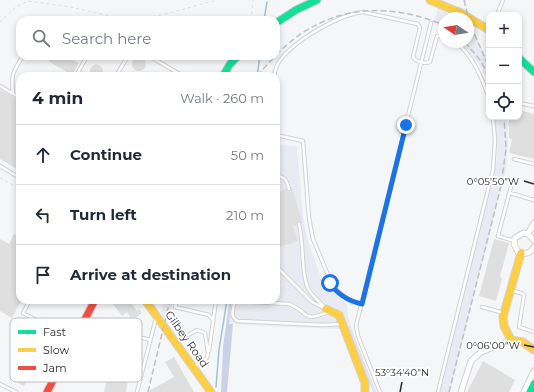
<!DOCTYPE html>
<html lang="en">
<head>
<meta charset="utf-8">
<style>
  :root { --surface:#fff; --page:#f6f6f7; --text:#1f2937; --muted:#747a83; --line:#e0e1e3 }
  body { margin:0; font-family:Montserrat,sans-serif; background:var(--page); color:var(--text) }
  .controls { position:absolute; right:12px; top:12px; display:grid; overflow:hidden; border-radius:8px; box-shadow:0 2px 6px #0003 }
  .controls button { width:36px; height:36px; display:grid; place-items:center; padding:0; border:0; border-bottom:1px solid var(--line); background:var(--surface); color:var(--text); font:20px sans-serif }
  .compass { position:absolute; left:438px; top:12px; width:36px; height:36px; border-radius:50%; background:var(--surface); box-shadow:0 2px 6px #0003; rotate:282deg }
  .stop { position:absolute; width:12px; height:12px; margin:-9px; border:3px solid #1a73e8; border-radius:50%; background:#fff }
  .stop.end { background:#1a73e8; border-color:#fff; box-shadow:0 1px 4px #0008 }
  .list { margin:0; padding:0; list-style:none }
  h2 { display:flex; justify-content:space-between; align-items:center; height:52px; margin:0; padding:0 16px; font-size:17px }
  h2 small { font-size:13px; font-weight:400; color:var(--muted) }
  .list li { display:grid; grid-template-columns:26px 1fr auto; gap:12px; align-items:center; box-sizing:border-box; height:60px; padding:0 16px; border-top:1px solid var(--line) }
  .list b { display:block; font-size:15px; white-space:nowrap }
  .list em { font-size:13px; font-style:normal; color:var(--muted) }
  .icon { flex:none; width:22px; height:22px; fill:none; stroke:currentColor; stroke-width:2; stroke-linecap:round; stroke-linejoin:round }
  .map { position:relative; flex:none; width:534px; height:392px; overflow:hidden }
  .search { position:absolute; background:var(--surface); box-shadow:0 2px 6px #0003; left:16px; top:16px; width:264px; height:44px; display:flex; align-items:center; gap:10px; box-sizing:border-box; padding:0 14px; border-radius:12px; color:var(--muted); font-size:15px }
  .panel { position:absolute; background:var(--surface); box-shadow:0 2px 6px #0003; left:16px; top:72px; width:264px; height:232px; border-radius:12px }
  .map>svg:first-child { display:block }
  .built { fill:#e9eaf2 }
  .green { fill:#e0e3f3 }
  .forest { fill:#cdd1e5 }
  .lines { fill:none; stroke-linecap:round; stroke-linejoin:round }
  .stream { stroke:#a2c1cc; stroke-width:1.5 }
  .building { fill:#dfdfdf }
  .lane-casing { stroke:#d2d2d4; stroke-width:4.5 }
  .street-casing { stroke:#d2d2d4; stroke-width:7 }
  .fast-casing { stroke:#d2d2d4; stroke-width:9 }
  .slow-casing { stroke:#d2d2d4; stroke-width:9 }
  .jam-casing { stroke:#d2d2d4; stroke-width:9 }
  .path { stroke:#dfdfe0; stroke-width:1; stroke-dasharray:3 3; stroke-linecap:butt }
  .lane { stroke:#fefefe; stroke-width:2.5 }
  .street { stroke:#fefefe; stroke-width:5 }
  .fast { stroke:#16e098; stroke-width:7 }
  .slow { stroke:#ffcf43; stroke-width:7 }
  .jam { stroke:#f24e42; stroke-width:7 }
  .rail { stroke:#bfc0c1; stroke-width:1.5; stroke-dasharray:6 3; stroke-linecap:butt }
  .route { stroke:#1a73e8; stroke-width:5 }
  .ticks { fill:none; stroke:#2a2b2c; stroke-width:1.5 }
  .labels { text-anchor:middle; stroke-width:3.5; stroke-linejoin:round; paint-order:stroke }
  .street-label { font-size:11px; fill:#2a2b2c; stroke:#fff }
  .key { fill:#fff; stroke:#bfbfc0; stroke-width:1 }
  .key-label { font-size:11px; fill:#2a2b2c }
  .ticks-label { font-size:10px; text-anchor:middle; fill:#2a2b2c; stroke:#fff; stroke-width:3.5; stroke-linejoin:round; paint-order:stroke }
</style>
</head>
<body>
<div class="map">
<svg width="534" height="392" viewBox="0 0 534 392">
  <rect width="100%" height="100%" fill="#f5f6f8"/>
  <!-- built -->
  <path class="built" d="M438 8 456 18H444V29L434 23Z
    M468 26 473 30 489 64V88L481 67 461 42H468Z
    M495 117H505L508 128V143L506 169 450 392H440L492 182 497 159Z
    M276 145 297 146 303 217 307 238 323 283 347 304V311L350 325 338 329 229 324 231 300H276Z
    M164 300H174L168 323 160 314Z"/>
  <!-- green -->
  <path class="green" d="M350 325 376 392H373L347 326Z"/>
  <!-- forest -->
  <path class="forest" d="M229 304H231L229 324H233L227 392H221L223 347Z"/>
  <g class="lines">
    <!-- stream -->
    <path class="stream" d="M264 20 267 2
      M257 76 260 56
      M216 387 219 350 227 300"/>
  </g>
  <!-- building -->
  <path class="building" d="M47 56H51L57 59 59 56H66L79 63 72 76H65L67 72 45 59Z
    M132 64a7 7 0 1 1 14 0a7 7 0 1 1-14 0Z
    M96 64 102 67 103 72 102 76H90V68Z
    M0 89 20 101V171L0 159Z
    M519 110 534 114V159L509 153 512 139 509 138V126L508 125 510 117H519Z
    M292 188 303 223 298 221 296 225 293 226 298 241 276 248V193L286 189 288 192H290Z
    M20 229V300H22L12 318 0 311V239L9 244 14 234 16 235Z
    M494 239 509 243 500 277 502 278 496 301 479 296Z
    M119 300H129L137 311 139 309 142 313 132 320 127 312 122 316 113 304Z
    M34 332 48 340 24 386 9 378Z
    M111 336H118V340H123V343L142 345 140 368 130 367 126 392H104L107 379Z
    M174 357 194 392H147L174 377 165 362Z
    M483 361 515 380 509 392H467Z"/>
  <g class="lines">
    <defs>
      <path id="lane" d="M497 15 503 0
        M456 42C473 56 482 78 489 98
        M149 56 183 76
        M76 76 87 56
        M116 76 128 56
        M190 76 191 74
        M274 76C275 71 276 66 279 62 293 41 338 15 363 12L418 24 420 28 413 57C416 62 425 64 430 62L437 36H444
        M0 86 20 98
        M13 94C11 75 12 73 23 56
        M519 103 534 106
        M276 135 303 141 309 218 313 239 333 287 351 302 362 304
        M514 159 534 164
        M0 166 20 178
        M276 176C285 176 287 181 289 189
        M513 179 498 236 514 241
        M510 193 534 200
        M276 266 312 302 326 309C321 303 313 297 309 290 301 277 304 242 299 224
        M511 290 523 294 524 295 519 327 534 332
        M30 300 23 313 74 340
        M177 300 175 307 209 315 212 319
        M482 307 504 313
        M329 312C299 323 312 313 289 304L238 301 234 304C233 310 230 318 238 321L322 325 342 324
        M188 335 197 330 205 333 208 353 207 358 194 367
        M143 338 150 340
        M209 351 216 300
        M0 384 16 392
        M137 392 156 318 157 317
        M380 392 358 336 356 326 431 23
        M438 392 493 170 495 141 493 117"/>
      <path id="street" d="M528 234 534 223
        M534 240 528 234 523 233 515 238 514 244 518 252C525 255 531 253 534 247
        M461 392 471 361 481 352 511 340
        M524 392 534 371"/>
      <path id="fast" d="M276 23 296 10 317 0
        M519 58 534 72
        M223 76 230 64 238 56
        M530 392 534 384"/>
      <path id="slow" d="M430 0 461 13 489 30
        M521 253 503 317 504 326 511 340 523 342 534 350
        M145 300 211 392
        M326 309 339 315 365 383V392"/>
      <path id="jam" d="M47 392 95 300"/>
    </defs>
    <!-- lane casing -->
    <use href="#lane" class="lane-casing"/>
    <!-- street casing -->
    <use href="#street" class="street-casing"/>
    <!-- fast casing -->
    <use href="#fast" class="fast-casing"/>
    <!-- slow casing -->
    <use href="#slow" class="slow-casing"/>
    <!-- jam casing -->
    <use href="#jam" class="jam-casing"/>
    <!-- path -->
    <path class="path" d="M251 20 253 0
      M0 22 16 7 28 1 65 6 125 19C153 20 189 7 217 0
      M0 178 20 189"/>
    <!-- lane -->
    <use href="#lane" class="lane"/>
    <!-- street -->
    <use href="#street" class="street"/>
    <!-- fast -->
    <use href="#fast" class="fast"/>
    <!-- slow -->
    <use href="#slow" class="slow"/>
    <!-- jam -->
    <use href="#jam" class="jam"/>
    <!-- rail -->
    <path class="rail" d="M464 0 470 24 489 67
      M465 42 480 60 489 76
      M276 55C324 6 382 0 444 25
      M257 76 275 56
      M148 392 170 300
      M449 392 501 186 506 149 504 117"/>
  </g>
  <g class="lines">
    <!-- route -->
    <path class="route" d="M330 283C337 294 349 301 362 304L406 125"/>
  </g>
  <!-- ticks -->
  <path class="ticks" d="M524 181 534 184M524 345 534 347M400 392 402 382"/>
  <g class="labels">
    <!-- street labels -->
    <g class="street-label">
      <text transform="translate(187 339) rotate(55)" y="4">Gilbey Road</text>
    </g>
  </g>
  <!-- legend -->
  <rect x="10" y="318" width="132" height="64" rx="6" class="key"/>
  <rect x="18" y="330" width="18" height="4" fill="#16e098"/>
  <rect x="18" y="348" width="18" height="4" fill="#ffcf43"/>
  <rect x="18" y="366" width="18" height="4" fill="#f24e42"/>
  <g class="key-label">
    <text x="43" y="336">Fast</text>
    <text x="43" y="354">Slow</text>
    <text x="43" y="372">Jam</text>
  </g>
  <g class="ticks-label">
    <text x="493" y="185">0°05'50"W</text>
    <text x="493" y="349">0°06'00"W</text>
    <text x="402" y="376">53°34'40"N</text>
  </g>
</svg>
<div class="controls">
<button>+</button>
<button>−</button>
<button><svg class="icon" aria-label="locate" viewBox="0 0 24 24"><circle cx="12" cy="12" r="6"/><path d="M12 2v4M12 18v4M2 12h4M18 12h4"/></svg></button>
</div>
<svg class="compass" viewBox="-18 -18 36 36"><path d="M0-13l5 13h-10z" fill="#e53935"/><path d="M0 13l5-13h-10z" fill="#747a83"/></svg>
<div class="stop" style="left:330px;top:283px"></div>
<div class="stop end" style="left:406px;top:125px"></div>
<div class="search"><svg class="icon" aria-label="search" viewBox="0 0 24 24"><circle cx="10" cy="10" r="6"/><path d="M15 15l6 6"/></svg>Search here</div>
<section class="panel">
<h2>4 min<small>Walk · 260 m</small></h2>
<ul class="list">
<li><svg class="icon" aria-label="ahead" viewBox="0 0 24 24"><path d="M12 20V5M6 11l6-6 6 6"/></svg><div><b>Continue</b></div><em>50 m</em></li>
<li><svg class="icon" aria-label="left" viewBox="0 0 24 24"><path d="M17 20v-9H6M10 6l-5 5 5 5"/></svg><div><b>Turn left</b></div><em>210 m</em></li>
<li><svg class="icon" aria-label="arrive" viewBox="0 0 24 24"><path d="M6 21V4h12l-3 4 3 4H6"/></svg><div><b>Arrive at destination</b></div></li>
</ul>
</section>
</div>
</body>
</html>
